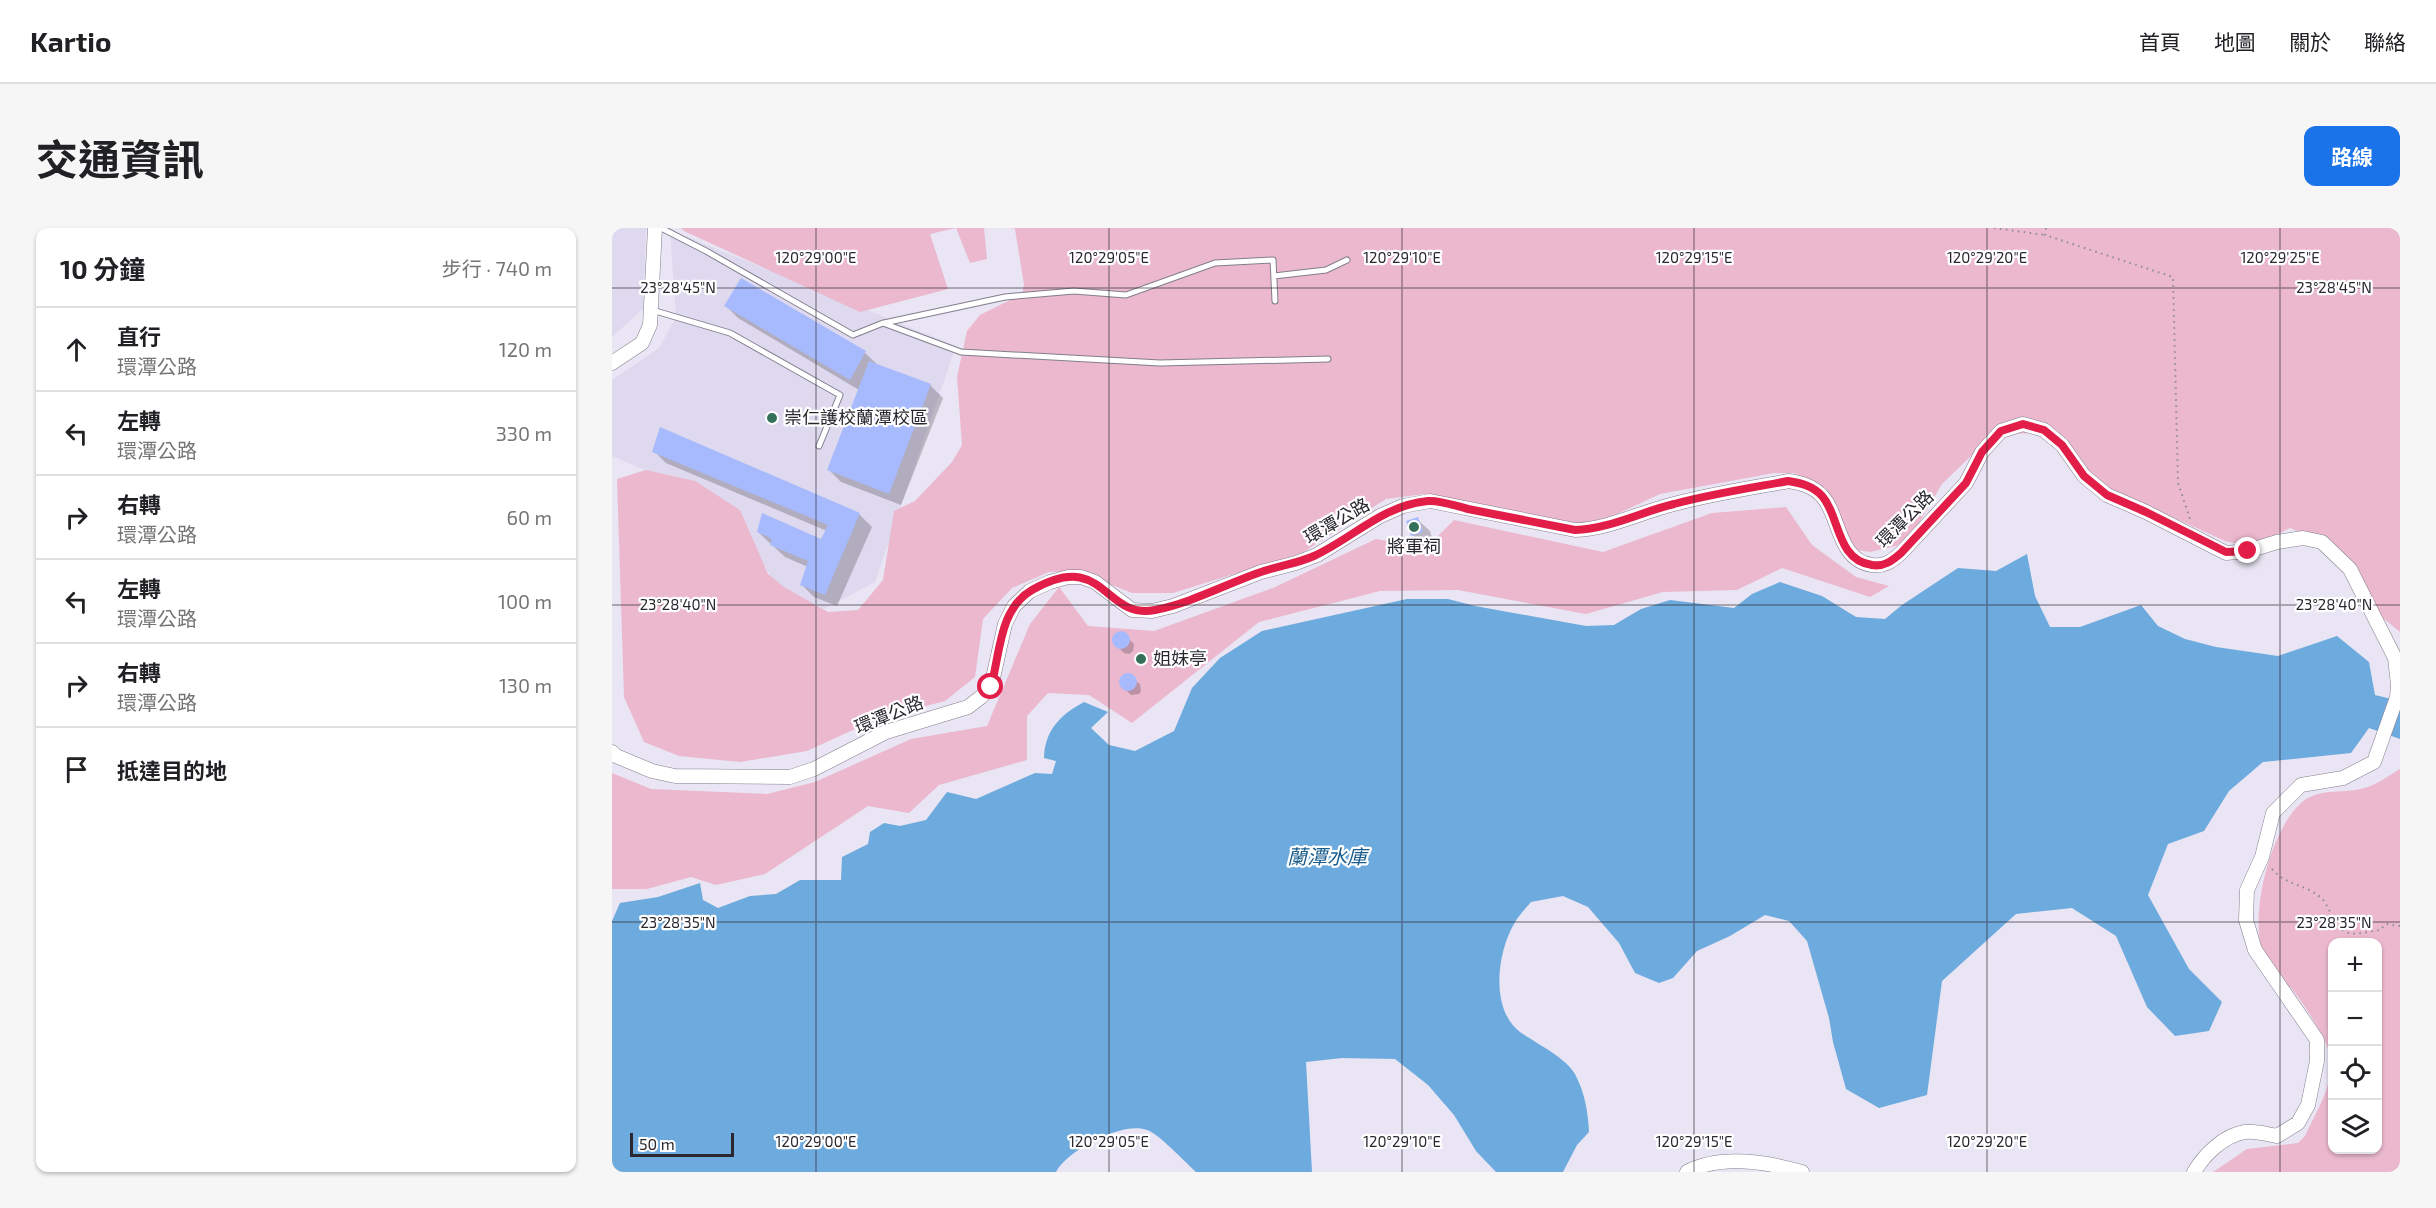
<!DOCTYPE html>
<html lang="zh-TW">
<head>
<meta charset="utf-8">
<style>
  :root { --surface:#fff; --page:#f6f6f6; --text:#202124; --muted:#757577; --line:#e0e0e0; --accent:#1a73e8 }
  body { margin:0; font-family:"Exo 2","Noto Sans TC",sans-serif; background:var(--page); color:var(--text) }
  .controls { position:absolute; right:18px; bottom:18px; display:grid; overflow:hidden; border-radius:12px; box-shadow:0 2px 4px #0004 }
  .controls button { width:54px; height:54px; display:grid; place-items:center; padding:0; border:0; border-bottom:2px solid var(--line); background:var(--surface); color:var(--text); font:30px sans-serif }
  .scale { position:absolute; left:18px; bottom:15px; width:104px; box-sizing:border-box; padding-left:6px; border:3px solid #2a282e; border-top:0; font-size:16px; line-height:21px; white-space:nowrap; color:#2a282e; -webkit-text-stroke:4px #fff; paint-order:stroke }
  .stop { position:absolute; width:18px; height:18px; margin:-14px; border:4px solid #e11d48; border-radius:50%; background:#fff }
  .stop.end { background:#e11d48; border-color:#fff; box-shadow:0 2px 6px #0008 }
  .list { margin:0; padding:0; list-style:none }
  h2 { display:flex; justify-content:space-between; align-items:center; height:78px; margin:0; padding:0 24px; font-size:26px }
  h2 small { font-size:20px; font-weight:400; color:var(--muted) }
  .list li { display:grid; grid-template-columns:39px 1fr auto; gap:18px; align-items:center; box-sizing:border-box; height:84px; padding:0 24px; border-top:2px solid var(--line) }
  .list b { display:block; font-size:22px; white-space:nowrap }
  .list p { margin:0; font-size:20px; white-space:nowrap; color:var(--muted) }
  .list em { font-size:20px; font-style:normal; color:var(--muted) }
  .icon { flex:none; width:33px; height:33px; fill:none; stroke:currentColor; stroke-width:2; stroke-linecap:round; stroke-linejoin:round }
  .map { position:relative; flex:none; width:1788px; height:944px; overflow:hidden; border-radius:12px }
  header { display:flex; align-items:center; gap:36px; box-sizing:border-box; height:84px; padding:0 30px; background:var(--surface); border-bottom:2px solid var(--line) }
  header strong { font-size:28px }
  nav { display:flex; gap:33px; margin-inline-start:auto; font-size:21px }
  .intro { display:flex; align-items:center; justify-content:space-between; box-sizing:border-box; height:144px; padding:0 36px }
  h1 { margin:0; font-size:42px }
  .button { padding:15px 27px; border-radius:12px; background:var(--accent); color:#fff; font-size:21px; font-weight:700 }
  main { display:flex; gap:36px; padding:0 36px }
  aside { flex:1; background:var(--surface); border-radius:12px; box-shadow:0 2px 4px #0004 }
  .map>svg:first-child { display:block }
  .built { fill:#ded9ee }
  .green { fill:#ebb8ce; fill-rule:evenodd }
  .water { fill:#6daadd }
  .shadow { fill:#0003 }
  .building { fill:#a6bafd }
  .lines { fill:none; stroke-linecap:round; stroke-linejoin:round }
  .service-casing { stroke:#827e8c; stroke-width:7 }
  .tertiary-casing { stroke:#827e8c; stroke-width:15 }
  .path { stroke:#8d8a94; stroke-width:2; stroke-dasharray:1.5 4.5; stroke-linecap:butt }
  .service { stroke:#fff; stroke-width:5 }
  .tertiary { stroke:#fff; stroke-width:14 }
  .route { stroke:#e11d48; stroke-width:8 }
  .ticks { fill:none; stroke:#2a282e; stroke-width:1.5; stroke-opacity:0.45 }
  .poi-dot { fill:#35705a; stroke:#fff; stroke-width:2 }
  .labels { text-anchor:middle; stroke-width:4.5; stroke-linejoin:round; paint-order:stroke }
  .poi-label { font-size:18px; fill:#2a282e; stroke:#fff; text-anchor:start }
  .street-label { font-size:18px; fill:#2a282e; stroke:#fff }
  .water-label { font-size:20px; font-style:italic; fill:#195c8d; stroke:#fff }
  .ticks-label { font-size:15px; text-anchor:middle; fill:#2a282e; stroke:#fff; stroke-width:4.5; stroke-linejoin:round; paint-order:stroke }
</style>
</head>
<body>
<header>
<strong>Kartio</strong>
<nav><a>首頁</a><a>地圖</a><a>關於</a><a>聯絡</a></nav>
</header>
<div class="intro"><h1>交通資訊</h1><a class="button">路線</a></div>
<main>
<aside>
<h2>10 分鐘<small>步行 · 740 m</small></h2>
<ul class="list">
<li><svg class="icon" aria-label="ahead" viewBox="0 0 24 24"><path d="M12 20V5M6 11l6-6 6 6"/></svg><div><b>直行</b><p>環潭公路</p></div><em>120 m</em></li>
<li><svg class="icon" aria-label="left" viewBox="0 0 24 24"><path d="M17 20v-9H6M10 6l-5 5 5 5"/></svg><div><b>左轉</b><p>環潭公路</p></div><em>330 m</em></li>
<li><svg class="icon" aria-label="right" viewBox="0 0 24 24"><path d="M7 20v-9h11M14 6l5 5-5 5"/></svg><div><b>右轉</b><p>環潭公路</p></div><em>60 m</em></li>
<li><svg class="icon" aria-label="left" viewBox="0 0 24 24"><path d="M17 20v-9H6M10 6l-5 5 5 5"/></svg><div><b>左轉</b><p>環潭公路</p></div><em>100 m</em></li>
<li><svg class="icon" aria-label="right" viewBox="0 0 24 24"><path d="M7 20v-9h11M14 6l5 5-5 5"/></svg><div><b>右轉</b><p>環潭公路</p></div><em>130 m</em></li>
<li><svg class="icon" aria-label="arrive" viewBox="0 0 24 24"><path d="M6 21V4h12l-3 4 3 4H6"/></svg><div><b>抵達目的地</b></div></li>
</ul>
</aside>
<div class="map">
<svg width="1788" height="944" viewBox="0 0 1788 944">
  <rect width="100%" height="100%" fill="#e9e5f4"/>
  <!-- built -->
  <path class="built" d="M0 0H34L31 81 0 109Z
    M58 2 344 118 263 354 212 381 167 362 116 277 0 228V152L47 120 64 89Z"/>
  <!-- green -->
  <path class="green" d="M69 0H372L375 31 358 35 344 0 318 6 336 61 248 84 72 3Z
    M399 0H1788V404L1766 386 1714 315 1678 300 1641 319 1613 313 1496 260 1444 214 1425 205 1395 206 1360 227 1330 256 1300 307 1284 318 1258 324 1240 321 1208 258 1182 245H1162L1048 266 982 297 932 295 812 266 774 271 690 325 561 365H520L465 343 437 344 400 360 371 391 363 449 333 473 267 490 195 523 128 534 67 528 32 514 12 469 5 251 34 242 83 253 128 282 156 346 172 359 216 384 246 382 271 352 282 283 303 273 340 234 350 217 345 149 355 103 368 87 410 66 412 57 403 1Z
    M1174 279 1200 317 1244 349 1277 358 1258 369 1170 340 1125 362 1051 364 974 386 846 362 768 363 647 394 520 495 477 467 436 465 415 488V532L327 557 297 585 256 578 153 646 104 657 79 649 35 661H0V545L39 561 155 566 203 554 299 511 375 498 418 396 447 359 476 398 542 403 661 360 764 311 789 315 820 314 842 292 991 324 1100 285Z
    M1788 541V944H1601L1635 921 1686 915 1693 908C1703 886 1722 856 1719 831 1717 814 1691 774 1679 760 1672 753 1661 747 1656 739 1633 700 1656 607 1687 577 1705 558 1734 567 1756 559 1767 555 1778 547 1788 541ZM1720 714H1766V922H1720Z"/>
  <!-- water -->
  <path class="water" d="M1415 326 1423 368 1438 399H1468L1529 377 1546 398 1573 411 1604 419 1666 428 1725 408 1757 434 1763 467 1788 473V511L1757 500 1739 525 1651 534 1617 563 1592 603 1556 616 1536 667 1577 741 1610 774 1597 803 1563 808 1535 779 1504 708 1460 680 1404 686 1330 753 1315 867 1267 880 1234 861 1221 814 1217 790 1195 713 1177 693 1153 687 1118 708 1085 723 1061 750 1047 755 1023 745 1007 715 976 679 951 668 919 674C913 681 906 688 902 696 885 725 878 781 908 804 924 815 953 829 963 846 973 865 976 884 977 904L965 917 951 944H884L864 923 842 887 816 857 783 831 730 830 694 834 700 944H584C574 935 546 905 535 902 510 893 456 922 444 944H0V693L8 675 46 669 88 655 91 672 106 680 138 668 164 666 188 652H229L230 629 256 616 258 604 272 595 288 598 314 592 335 564 364 571 423 545 440 546 444 533 432 530C433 502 448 487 472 474L496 484 479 500 497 517 523 523 562 503 580 460 608 430 650 403 795 371H836L863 378 974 398 1002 397 1029 381 1058 372 1122 380 1140 366 1168 354 1210 368 1244 389 1273 391 1290 377 1346 340 1384 343Z"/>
  <!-- shadow -->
  <path class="shadow" d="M129 52 253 125 267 138 318 157 331 170 289 277 229 254 217 242 247 162 126 90 114 78Z
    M42 223 247 286 260 299 225 378 202 369 190 357 196 339 173 329 146 304 210 313 215 303 54 235Z
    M805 291 818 303 822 316 812 320 800 307Z
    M506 405H511L522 416 521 423 517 426 512 425 502 415 503 408Z
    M515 447 528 456 529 463 527 466 519 467 509 457 508 452Z"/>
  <!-- building -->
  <path class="building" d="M129 50 254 123 238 152 112 78Z
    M257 133 319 156 277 266 215 242Z
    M48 199 248 285 213 367 188 357 196 333 158 317 160 311 145 304 150 285 209 311 216 297 40 224Z
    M806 289 811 304 799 308 794 293Z
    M500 412a9 9 0 1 1 18 0a9 9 0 1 1-18 0Z
    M507 454a9 9 0 1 1 18 0a9 9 0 1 1-18 0Z"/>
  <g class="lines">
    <defs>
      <path id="service" d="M49 0 94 23 241 107 271 95 349 124 548 135 716 131
        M662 48 714 42 735 32
        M40 82 118 105 228 167 207 218
        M272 95 393 69 462 63 514 67 603 35 661 32 663 73"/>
      <path id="tertiary" d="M0 135 30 115 38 97 43 0
        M0 524 4 528 40 543 63 548 178 549 202 541 274 504 356 479 369 469 379 459 393 396 402 378 418 363 438 354 456 349H469L483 354 520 382 540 383 561 378 649 344 684 335 705 327 768 288 791 278 818 273 963 302C997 301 1029 284 1062 276 1099 266 1138 260 1177 253 1189 255 1201 258 1210 268 1228 287 1225 332 1260 337 1272 339 1280 333 1289 325L1354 255 1370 224 1389 203 1411 196 1432 202 1450 217 1472 248 1495 267 1534 284 1614 325 1636 323 1665 314 1691 310 1710 314 1738 341 1783 430 1786 457 1785 469 1762 534 1731 550 1689 557 1661 585 1650 629 1635 662 1634 692 1643 722 1705 812V833L1696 877 1686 895 1665 908C1654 906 1644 903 1633 904 1612 907 1592 927 1582 944
        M1075 944C1109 926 1155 934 1190 944"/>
    </defs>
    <!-- service casing -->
    <use href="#service" class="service-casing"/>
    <!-- tertiary casing -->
    <use href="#tertiary" class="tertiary-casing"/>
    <!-- path -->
    <path class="path" d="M1382 0 1433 7
      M1434 0 1433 7 1561 49 1566 255 1578 291
      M1660 641C1675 658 1693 656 1708 669 1718 677 1720 696 1732 703 1741 709 1757 703 1768 702L1774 696 1788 698"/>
    <!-- service -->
    <use href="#service" class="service"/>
    <!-- tertiary -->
    <use href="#tertiary" class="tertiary"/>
  </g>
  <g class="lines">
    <!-- route -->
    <path class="route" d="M379 459C388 426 387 381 420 362 493 320 491 392 543 382 579 375 612 357 646 345 665 338 684 336 702 328 741 310 771 277 816 273 828 272 844 278 856 281 892 288 927 295 963 302 997 301 1029 284 1062 276 1099 266 1138 260 1176 253 1189 255 1201 258 1210 268 1228 288 1224 332 1260 337 1272 339 1280 333 1289 325L1354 255 1370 224 1389 203 1411 196 1432 202 1450 217 1472 248 1495 267 1534 284 1614 324 1636 323"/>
  </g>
  <!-- ticks -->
  <path class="ticks" d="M204 0V944M497 0V944M790 0V944M1082 0V944M1375 0V944M1668 0V944M0 60H1788M0 377H1788M0 694H1788"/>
  <!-- markers -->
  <g class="poi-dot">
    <circle cx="160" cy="190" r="6"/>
    <circle cx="802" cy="299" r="6"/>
    <circle cx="529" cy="431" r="6"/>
  </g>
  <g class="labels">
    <!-- poi labels -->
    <g class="poi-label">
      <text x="172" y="196">崇仁護校蘭潭校區</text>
      <text x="802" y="325" text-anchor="middle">將軍祠</text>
      <text x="541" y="437">姐妹亭</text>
    </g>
    <!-- street labels -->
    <g class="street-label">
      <text transform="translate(1293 291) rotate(-45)" y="6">環潭公路</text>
      <text transform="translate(725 293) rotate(-30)" y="6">環潭公路</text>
      <text transform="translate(277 487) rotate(-22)" y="6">環潭公路</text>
    </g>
    <!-- water labels -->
    <g class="water-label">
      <text x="715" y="636">蘭潭水庫</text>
    </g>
  </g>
  <g class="ticks-label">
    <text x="204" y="35">120°29'00"E</text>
    <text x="497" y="35">120°29'05"E</text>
    <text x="790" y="35">120°29'10"E</text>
    <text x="1082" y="35">120°29'15"E</text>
    <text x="1375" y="35">120°29'20"E</text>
    <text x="1668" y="35">120°29'25"E</text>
    <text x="66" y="65">23°28'45"N</text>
    <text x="1722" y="65">23°28'45"N</text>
    <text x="66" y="382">23°28'40"N</text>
    <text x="1722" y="382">23°28'40"N</text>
    <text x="66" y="700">23°28'35"N</text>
    <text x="1722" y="700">23°28'35"N</text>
    <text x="204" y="919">120°29'00"E</text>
    <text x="497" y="919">120°29'05"E</text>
    <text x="790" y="919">120°29'10"E</text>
    <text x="1082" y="919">120°29'15"E</text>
    <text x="1375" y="919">120°29'20"E</text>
  </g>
</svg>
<div class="controls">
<button>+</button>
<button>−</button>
<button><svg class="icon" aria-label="locate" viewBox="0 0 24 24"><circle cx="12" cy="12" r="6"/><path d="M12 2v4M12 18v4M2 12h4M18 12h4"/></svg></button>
<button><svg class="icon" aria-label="layers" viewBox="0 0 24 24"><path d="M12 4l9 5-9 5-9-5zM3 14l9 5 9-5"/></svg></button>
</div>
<div class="scale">50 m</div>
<div class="stop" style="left:379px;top:459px"></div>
<div class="stop end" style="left:1636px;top:323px"></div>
</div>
</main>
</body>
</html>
